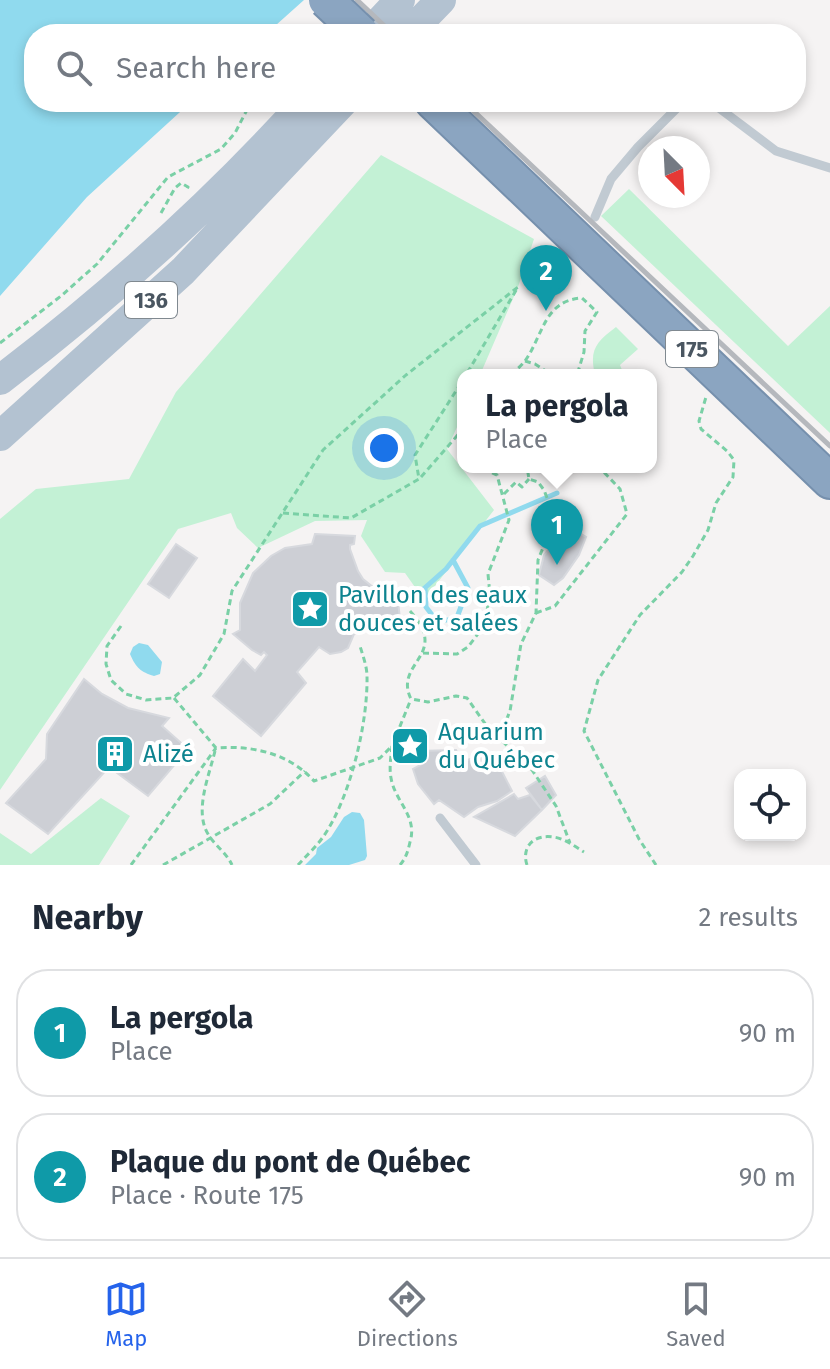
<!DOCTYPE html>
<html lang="en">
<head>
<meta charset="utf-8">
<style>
  :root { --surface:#fff; --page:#f2f2f3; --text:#1f2937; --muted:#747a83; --line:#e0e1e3; --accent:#2563eb }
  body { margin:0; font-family:"Fira Sans",sans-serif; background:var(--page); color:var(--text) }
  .controls { position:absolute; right:24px; bottom:24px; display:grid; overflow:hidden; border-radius:16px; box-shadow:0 4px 12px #0003 }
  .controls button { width:72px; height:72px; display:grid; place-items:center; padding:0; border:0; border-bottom:2px solid var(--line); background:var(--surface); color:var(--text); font:40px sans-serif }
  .compass { position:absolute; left:638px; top:136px; width:72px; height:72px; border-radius:50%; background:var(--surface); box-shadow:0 4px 12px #0003; rotate:156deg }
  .you { position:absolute; left:384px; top:448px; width:28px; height:28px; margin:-20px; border:6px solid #fff; border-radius:50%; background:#1a73e8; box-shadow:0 0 0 12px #1a73e833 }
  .badge { display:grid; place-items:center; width:52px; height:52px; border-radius:50%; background:var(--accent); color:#fff; font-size:26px; font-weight:700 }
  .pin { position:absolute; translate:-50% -66px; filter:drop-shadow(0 2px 4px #0008) }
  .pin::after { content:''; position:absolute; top:42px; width:28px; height:24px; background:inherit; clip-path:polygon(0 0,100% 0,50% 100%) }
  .popup { position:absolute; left:457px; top:369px; width:200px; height:104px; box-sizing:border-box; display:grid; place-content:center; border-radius:16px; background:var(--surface); filter:drop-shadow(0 2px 6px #0005); font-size:26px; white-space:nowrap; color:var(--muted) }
  .popup b { font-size:30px; color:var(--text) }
  .popup::after { content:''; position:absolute; left:50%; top:100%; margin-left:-16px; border:16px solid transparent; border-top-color:var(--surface) }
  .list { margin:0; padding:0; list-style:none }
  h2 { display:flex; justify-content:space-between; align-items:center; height:104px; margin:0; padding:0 32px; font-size:34px }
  h2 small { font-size:26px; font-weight:400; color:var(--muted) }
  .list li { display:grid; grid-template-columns:52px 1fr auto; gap:24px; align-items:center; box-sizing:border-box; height:128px; margin:0 16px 16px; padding:0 16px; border:2px solid var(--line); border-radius:32px }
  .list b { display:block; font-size:30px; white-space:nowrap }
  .list p { margin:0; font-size:26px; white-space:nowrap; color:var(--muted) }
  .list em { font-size:26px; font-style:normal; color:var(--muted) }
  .icon { flex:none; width:44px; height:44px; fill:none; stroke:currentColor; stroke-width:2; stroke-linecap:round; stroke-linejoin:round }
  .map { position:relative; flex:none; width:830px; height:865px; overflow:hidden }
  .search { position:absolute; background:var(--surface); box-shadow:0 4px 12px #0003; left:24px; right:24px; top:24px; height:88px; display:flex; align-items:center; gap:20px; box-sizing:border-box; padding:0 28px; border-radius:32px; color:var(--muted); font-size:30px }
  .sheet { height:392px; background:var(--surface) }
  nav { display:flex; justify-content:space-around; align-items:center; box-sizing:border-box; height:112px; border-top:2px solid var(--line); background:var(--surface); font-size:22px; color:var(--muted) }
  nav a { display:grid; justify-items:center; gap:4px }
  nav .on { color:var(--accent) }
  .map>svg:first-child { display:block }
  .green { fill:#c3f1d5 }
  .water { fill:#90daee }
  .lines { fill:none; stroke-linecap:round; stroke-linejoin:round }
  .stream { stroke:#90daee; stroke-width:5 }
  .building { fill:#cdcfd5; stroke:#d7d9de; stroke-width:2 }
  .highway-casing { stroke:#7690ad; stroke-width:38 }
  .path { stroke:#7ad0a6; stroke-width:3; stroke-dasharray:6 4; stroke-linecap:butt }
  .lane { stroke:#c1cad2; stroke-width:9 }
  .primary { stroke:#b3c2d1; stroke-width:30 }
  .highway { stroke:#8ba5c1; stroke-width:34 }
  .rail { stroke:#b5b8bd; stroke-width:5 }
  .highway-bridge-casing { stroke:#7690ad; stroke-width:38; stroke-linecap:butt }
  .highway-bridge { stroke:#8ba5c1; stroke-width:34 }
  .labels { text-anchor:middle; stroke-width:8; stroke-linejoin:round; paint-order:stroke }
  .shield { fill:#fff; stroke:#808990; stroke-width:2 }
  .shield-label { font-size:22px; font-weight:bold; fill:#4a5661 }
  .culture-label { font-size:24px; fill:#0d838f; stroke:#fff; text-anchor:start }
</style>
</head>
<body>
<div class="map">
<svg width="830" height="865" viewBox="0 0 830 865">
  <rect width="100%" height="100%" fill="#f5f3f3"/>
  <!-- green -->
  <path class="green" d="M381 155 534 239 518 287 480 375H463V414L447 449 494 510 424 600 405 573 385 572 361 536 367 520 315 521 258 548 237 528 231 513 178 529 0 790V519L36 489 129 479 176 392Z
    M629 189 788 346 830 306V433L601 216Z
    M616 327 638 349 620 365 624 375H595C589 350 596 342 616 327Z
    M101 798 130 816 99 865H0V833L31 854Z"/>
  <!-- water -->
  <path class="water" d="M0 0H304L266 34H34V102H191L87 197 0 296Z
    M139 643 148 645 162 662 160 674 154 676C141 672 136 668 130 654L133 647Z
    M352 812 360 813 364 820 367 856 365 860 349 865H305L316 854 317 848 331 837 344 817Z"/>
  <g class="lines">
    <!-- stream -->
    <path class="stream" d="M425 588 426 607 436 620H456L468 588 453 560
      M419 593 446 569 480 526 557 493"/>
  </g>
  <!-- building -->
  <path class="building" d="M568 526 586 537 579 555 563 578 554 585 539 575 544 555Z
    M315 534 355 536 354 544 350 545V549L358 571 363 579 378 591 384 592 385 587 397 591 401 629H389L374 624 354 634 348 648 341 652 330 654 319 647 297 672 306 683 261 736 213 696 243 659 255 671 267 655 264 652 261 655 252 650 233 634 240 630V603L253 573 271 556 285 548 312 544Z
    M176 544 197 558 169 598 148 584Z
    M84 679 102 694 128 708 169 718 162 726 188 749 148 796 109 767 48 834 6 803 46 759 47 734Z
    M456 750 461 762 492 752 512 791 497 801 478 807 464 817 439 800 434 804 418 784 413 769 422 764 418 751Z
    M545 776 556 795 542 810 526 788Z
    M514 794 518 799 530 795 542 810 515 836 474 817Z"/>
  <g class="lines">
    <defs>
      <path id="highway" d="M433 102 830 481"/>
    </defs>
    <!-- highway casing -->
    <use href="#highway" class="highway-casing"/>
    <!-- path -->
    <path class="path" d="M307 34 316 25
      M161 213 175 188 181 183 188 187 186 191
      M0 343 61 296 97 264 168 177 221 149 235 133 251 102
      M525 361 535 364 552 375
      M511 375C515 371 521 366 525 361 543 336 544 300 582 298L597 312 585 331 584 352 577 375
      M421 477 463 429
      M504 494 516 482 522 487 529 479
      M283 513 351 518 419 479 415 455 463 380
      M410 611C451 656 393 662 411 699L428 702 456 696 467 698 486 725 532 770 556 806 570 843
      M536 613 555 606 627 514 620 489 599 467
      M121 626 107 646 106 664 111 680 126 694 146 700 173 698 200 675 224 634 232 591 323 450 406 375 518 287 466 375
      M423 653 457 654 468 647 484 626 490 595 488 574 509 520 497 475 478 467
      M174 698 216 748C251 745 289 753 314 781L380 758 392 746 411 699
      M499 738 510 711 521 644 536 613 538 560 552 526 549 503 544 490 538 482 529 479 527 467
      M392 746C391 757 389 767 391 778 395 802 418 816 410 842 408 851 406 858 400 865
      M215 751C209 776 194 811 208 834 215 846 226 852 232 865
      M131 865 216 748
      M163 865 270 804 305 771
      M298 865C306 856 316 847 323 837 350 799 368 723 367 676 367 667 363 656 360 646
      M527 865C521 847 534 834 553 837 564 838 574 846 584 852
      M656 865 639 839 584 731 598 680 640 615 682 572 693 556 708 530 716 503 733 477 734 460 727 451 701 429 699 421 706 397"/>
    <!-- lane -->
    <path class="lane" d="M711 102 776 151 830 168
      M595 217 611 179 638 147 683 102
      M440 818 476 865"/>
    <!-- primary -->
    <path class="primary" d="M368 34 400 0
      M408 34 441 0
      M0 380C110 296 212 205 305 102
      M0 436 183 271 343 102"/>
    <!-- highway -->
    <use href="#highway" class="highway"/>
    <!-- rail -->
    <path class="rail" d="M357 0 393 34
      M464 102 830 446"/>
    <defs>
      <path id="highway-bridge" d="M326 0 362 34"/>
    </defs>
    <!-- highway-bridge casing -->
    <use href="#highway-bridge" class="highway-bridge-casing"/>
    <!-- highway-bridge -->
    <use href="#highway-bridge" class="highway-bridge"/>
  </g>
  <!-- icons -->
  <defs>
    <symbol id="sight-square" viewBox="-11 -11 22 22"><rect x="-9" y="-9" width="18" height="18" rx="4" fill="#0f9aa8" stroke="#fff"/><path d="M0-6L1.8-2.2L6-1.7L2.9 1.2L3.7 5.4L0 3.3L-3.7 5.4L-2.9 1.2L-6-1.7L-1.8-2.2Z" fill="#fff"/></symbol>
    <symbol id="building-square" viewBox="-11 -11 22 22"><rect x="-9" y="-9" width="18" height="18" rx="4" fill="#0f9aa8" stroke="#fff"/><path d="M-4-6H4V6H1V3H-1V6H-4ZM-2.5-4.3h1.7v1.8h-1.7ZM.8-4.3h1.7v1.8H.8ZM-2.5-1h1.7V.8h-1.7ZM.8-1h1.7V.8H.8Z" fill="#fff"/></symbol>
  </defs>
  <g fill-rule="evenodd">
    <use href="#sight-square" x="288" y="587" width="44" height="44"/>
    <use href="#sight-square" x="388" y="724" width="44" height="44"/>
    <use href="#building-square" x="93" y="732" width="44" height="44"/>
  </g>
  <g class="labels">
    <!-- shield labels -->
    <g class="shield">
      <rect x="125" y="282" width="52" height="36" rx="6"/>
      <rect x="666" y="331" width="52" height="36" rx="6"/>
    </g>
    <g class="shield-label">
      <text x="151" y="308">136</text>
      <text x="692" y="357">175</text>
    </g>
    <!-- culture labels -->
    <g class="culture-label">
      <text x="338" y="603">Pavillon des eaux<tspan x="338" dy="28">douces et salées</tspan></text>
      <text x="438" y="740">Aquarium<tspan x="438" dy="28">du Québec</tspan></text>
      <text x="143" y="762">Alizé</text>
    </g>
  </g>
</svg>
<div class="controls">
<button><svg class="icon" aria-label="locate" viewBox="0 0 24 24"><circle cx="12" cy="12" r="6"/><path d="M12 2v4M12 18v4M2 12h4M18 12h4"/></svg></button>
</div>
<svg class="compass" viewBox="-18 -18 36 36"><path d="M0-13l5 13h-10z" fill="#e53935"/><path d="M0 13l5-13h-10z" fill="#747a83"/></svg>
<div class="you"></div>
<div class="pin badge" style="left:557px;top:565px;background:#0f9aa8">1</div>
<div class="popup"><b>La pergola</b>Place</div>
<div class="pin badge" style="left:546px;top:311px;background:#0f9aa8">2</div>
<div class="search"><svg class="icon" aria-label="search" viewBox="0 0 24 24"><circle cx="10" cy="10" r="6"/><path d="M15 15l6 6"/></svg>Search here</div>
</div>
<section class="sheet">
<h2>Nearby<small>2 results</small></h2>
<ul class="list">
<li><span class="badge" style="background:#0f9aa8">1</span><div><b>La pergola</b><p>Place</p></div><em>90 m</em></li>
<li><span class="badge" style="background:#0f9aa8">2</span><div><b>Plaque du pont de Québec</b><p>Place · Route 175</p></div><em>90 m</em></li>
</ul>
</section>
<nav>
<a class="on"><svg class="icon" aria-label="map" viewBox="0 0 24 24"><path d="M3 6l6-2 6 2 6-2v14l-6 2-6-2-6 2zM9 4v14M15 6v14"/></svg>Map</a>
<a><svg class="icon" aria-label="directions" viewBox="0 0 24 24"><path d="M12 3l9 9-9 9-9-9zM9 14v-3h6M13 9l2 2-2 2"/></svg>Directions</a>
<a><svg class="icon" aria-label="saved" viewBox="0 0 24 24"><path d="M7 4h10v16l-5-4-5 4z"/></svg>Saved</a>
</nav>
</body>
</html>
